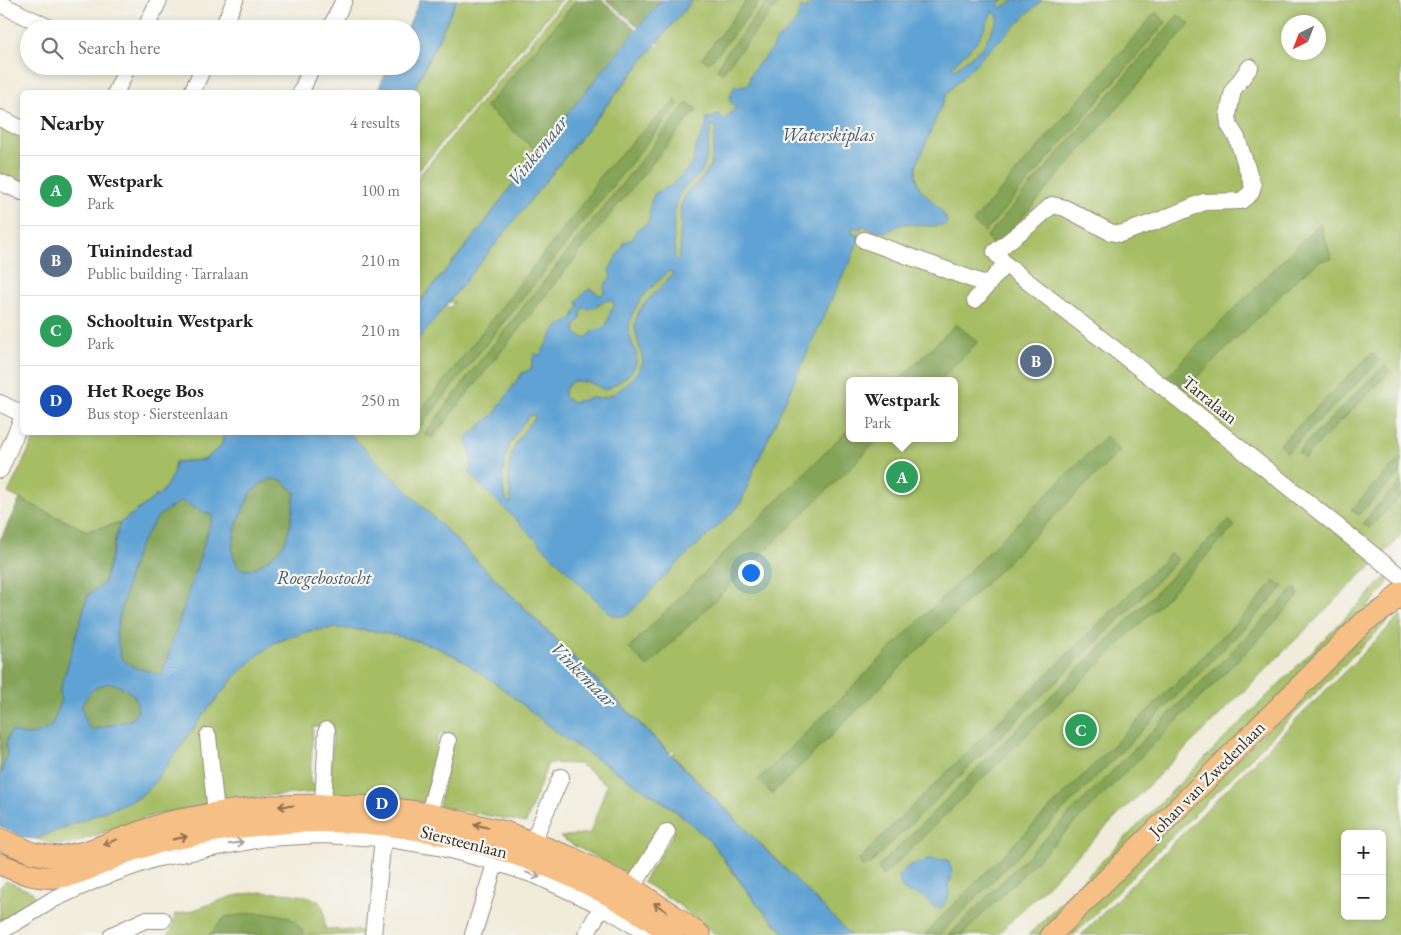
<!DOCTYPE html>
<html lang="en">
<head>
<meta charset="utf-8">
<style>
  :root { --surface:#fff; --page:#f2f2f2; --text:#222; --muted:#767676; --line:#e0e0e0; --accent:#b45309 }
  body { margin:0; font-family:"EB Garamond",serif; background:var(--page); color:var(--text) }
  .controls { position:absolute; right:15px; bottom:15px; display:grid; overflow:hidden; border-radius:8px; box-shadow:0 2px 8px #0003 }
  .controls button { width:45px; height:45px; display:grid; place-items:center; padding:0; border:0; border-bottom:1px solid var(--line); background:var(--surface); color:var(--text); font:25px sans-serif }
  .compass { position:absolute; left:1281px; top:15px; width:45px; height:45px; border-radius:50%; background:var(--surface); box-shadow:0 2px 8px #0003; rotate:222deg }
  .you { position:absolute; left:750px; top:572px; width:18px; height:18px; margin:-12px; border:4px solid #fff; border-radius:50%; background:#1a73e8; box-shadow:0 0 0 8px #1a73e833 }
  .badge { display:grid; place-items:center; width:32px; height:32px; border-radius:50%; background:var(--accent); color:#fff; font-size:16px; font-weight:700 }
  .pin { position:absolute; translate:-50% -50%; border:2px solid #fff; box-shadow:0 1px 5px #0006 }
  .popup { position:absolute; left:846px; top:377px; width:112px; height:65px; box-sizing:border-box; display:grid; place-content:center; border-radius:8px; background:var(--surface); filter:drop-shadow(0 1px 4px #0005); font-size:16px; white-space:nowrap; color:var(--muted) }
  .popup b { font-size:19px; color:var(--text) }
  .popup::after { content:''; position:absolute; left:50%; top:100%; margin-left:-10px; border:10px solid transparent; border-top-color:var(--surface) }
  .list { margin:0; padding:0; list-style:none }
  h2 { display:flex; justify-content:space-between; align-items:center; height:65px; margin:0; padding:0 20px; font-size:21px }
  h2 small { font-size:16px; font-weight:400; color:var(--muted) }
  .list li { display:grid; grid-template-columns:32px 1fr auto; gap:15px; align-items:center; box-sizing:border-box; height:70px; padding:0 20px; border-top:1px solid var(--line) }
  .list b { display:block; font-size:19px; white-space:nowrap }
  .list p { margin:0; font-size:16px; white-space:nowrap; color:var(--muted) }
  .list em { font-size:16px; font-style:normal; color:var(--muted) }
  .icon { flex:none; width:28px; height:28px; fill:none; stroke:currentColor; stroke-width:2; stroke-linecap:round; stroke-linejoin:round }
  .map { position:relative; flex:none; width:1401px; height:935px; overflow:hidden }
  .search { position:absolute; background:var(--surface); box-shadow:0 2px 8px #0003; left:20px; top:20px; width:400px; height:55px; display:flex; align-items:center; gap:12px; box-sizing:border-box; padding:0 18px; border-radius:28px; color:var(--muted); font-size:19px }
  .panel { position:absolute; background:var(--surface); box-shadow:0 2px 8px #0003; left:20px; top:90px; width:400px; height:345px; border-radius:8px }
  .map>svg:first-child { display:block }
  .green { fill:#a5bd63; stroke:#707440; fill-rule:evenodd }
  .forest { fill:#84a459; stroke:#60673c }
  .water { fill:#5fa2d3; stroke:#4d6678; fill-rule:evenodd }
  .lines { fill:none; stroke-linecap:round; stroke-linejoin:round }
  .minor-casing { stroke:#968b7c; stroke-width:18 }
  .major-casing { stroke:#968b7c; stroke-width:23 }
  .minor { stroke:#fff; stroke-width:16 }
  .major { stroke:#f5bf86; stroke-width:21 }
  .oneway { stroke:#8f6d4d }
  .oneway2 { stroke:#a79f9a }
  .labels { text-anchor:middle; stroke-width:4.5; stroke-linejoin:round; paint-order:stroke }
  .street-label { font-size:18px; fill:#3b2a1e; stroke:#f6f6f2 }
  .water-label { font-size:19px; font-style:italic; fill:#495a66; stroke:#f6f6f2 }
</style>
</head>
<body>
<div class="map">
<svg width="1401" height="935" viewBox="0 0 1401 935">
  <rect width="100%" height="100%" fill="#f6f6f2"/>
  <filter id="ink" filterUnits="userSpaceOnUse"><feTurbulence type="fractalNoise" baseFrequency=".02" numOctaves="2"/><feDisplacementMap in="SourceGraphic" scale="10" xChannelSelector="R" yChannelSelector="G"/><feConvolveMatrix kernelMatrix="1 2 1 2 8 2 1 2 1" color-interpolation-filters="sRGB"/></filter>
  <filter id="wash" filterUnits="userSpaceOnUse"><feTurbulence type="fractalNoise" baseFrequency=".0096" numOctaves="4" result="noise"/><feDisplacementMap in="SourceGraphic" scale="20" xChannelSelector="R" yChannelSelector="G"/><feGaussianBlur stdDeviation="1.12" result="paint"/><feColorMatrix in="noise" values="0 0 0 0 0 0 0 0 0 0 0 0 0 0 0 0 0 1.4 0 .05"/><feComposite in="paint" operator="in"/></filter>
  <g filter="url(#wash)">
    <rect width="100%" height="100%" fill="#f0ecda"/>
    <!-- green -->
    <path class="green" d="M457 0H561L418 171V92H413Z
      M566 0H577L486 107 537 151 480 229 418 303V177Z
      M693 0H1401V535L1376 563 1362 574 997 935H851L672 755 675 752 673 750 670 753 349 433 418 432V340L444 307H451L454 302H448L656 45 659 47 661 45 657 42ZM1288 22H1318V52H1288ZM850 381H954V438H850Z
      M0 123 22 133V185L0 175Z
      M37 433H224L221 446 204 460 175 462 173 474 163 491 120 523 86 531 8 493Z
      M1388 575V581L1385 587 1360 616 1043 935H1028Z
      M1401 597V608L1074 935H1060Z
      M1401 615V935H1081ZM1345 834H1382V916H1345Z
      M335 628C380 631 424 637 463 661 503 685 536 719 575 745 594 757 612 770 632 782 658 799 685 816 708 839 719 851 727 865 737 878 752 898 768 919 787 935H716L675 902 643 882 675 831 665 825 632 876 575 846 560 837 590 833 607 785 580 764 548 763 526 823 439 806 453 736 439 733 425 803 362 794 330 793 333 727 313 726 310 784H318V792L266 796 230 800 156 815 129 823 69 845 49 843 36 839 138 798 152 786 204 714 235 677 256 657 274 643 290 637 309 631Z
      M6 881 32 892 37 902 0 927V887Z
      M261 892C275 893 309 893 319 902 326 908 324 920 325 929L367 931 366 935H167C173 931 175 922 174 915 196 911 213 902 234 896 243 894 252 893 261 892Z"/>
    <!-- forest -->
    <path class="forest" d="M577 0H602L637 30 537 151 486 107Z
      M606 0H661L639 27Z
      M747 0H761L719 52 708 63 702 58Z
      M768 0H781L722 73 717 69 725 55Z
      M1156 12 1166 22 985 232 973 222Z
      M1178 15 1190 24 1000 243 997 245 992 244 988 239V235Z
      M676 100 678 104 418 429V414L587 198 599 177 631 143Z
      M687 103 697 109 595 233 433 437 424 435 473 370Z
      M1320 223 1332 259 1320 261 1299 277 1179 395 1162 381Z
      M956 324 978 342 939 381H898Z
      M1372 353 1380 360 1287 452 1280 444Z
      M1385 365 1390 372 1304 458 1298 452 1311 438Z
      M849 429 850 438H880L647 667 629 648Z
      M1106 436 1120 451 772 794 758 780Z
      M1401 458V472L1358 515 1351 509Z
      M272 479 283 481 295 492C293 508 292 526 285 542 280 551 259 570 248 570 245 571 241 568 238 567L232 551 235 529 250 494 260 484Z
      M1401 482V495L1369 528 1363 523 1378 505Z
      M20 499 86 531 120 523 103 584 88 595 60 691 61 703 51 727C34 736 29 738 11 731L6 743 7 754 0 777V540Z
      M181 501 213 515 163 676 133 667 121 658 116 632 130 572 139 546 158 516Z
      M1229 520 1235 526 1159 605 883 876 878 867Z
      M1170 554 1178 559 1127 612 869 865 862 867 859 860 896 822Z
      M1274 581 1284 586 1254 618 939 935H925L939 919 1252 607Z
      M1295 588 1299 595 1259 639 962 935H949Z
      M112 683 126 689 135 696 138 710 131 720 93 730 88 726 81 707C90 691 93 686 112 683Z
      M253 913C274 914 295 912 304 935H208L210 934 225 917Z"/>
    <!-- water -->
    <path class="water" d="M420 0H457L413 92H377L389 66H411V29H407Z
      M661 0H693L657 42 502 236 418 340V304L480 229 537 151Z
      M814 0H1003L998 5 1001 8 1015 0H1042L985 54 949 91 946 95 917 164C912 191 929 194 943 213 946 217 947 218 947 223 938 229 916 224 905 224 897 224 892 232 884 232 876 233 868 228 862 225L861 229 853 227 852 233 860 236 850 263 845 270 753 472 741 503 736 509 674 567 629 614C620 618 615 617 607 611L469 473C474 461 470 450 466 438L494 414 522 373 531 369 534 354 540 355 556 328 572 319 579 305 576 301C582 297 583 292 590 289L600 295 604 293C604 287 605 282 611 278L609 270C613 265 614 259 618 254 621 249 623 248 624 242L633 239 636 230 647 224 650 218C648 209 651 201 655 193L669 187 684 173 693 162 694 152 707 124 706 118H713L718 114 724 120 736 107 730 102V97L735 86 746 85 749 83C749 70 763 60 770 51 773 48 774 44 776 41 781 34 789 30 794 24 799 18 798 13 801 7L805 9 811 4ZM992 12 997 14 998 19 983 47 955 69 952 67 977 41 982 33ZM712 125 717 127 715 135 711 165 700 181 687 192 681 205 680 250 678 260 675 259C674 239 670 205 682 190 688 182 697 179 702 171 708 160 708 139 712 125ZM669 271 673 273C662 290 634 305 635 327 636 338 641 351 643 362 635 378 611 404 592 397L587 399 572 402 564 397C564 390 567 385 573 381L588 382 605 390C618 383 640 372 636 354 634 345 628 337 629 327 632 303 652 287 669 271ZM609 300 614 303 615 305C609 311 609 321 604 328L593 331 589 336 584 338 575 333 576 323 581 319V311L583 308C597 311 598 303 609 300ZM535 415V418C530 422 526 428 522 434 505 460 508 473 511 503H509C502 495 503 486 503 476 505 448 512 437 529 416Z
      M224 433H349L851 935H787L757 904 718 851 707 838 671 807 564 738 506 691 462 660 436 647 407 638 374 631 335 628 309 631 274 643 256 657 235 677 204 714 152 786 138 798 36 839 24 838 0 826V777L7 754 6 743 11 731C29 738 34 736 51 727L61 703 60 691 88 595 104 584 120 523 163 491 173 474 175 462 204 460 221 446ZM272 479 283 481 295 492C293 508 292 526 285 542 280 551 259 570 248 570 245 571 241 568 238 567L232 551 235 529 250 494 260 484ZM181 501 213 516 162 675 133 667 121 658 116 632 130 572 139 546 158 516ZM112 683 126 689 135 696 138 710 131 720 93 730 88 726 81 707C90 691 93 686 112 683Z
      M927 859 948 860 952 870 951 881 947 885C953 894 947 900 941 908H934C931 905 929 901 926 899 913 889 901 900 899 875L908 866 922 862Z"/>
  </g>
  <g filter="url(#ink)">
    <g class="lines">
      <defs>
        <path id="minor" d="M0 4 52 29
          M145 29 159 0
          M222 29 235 0
          M330 29 344 0
          M1250 67 1233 90 1228 115 1229 125 1237 138 1253 186 1251 193 1241 201 1204 202 1163 219 1120 234 1110 232 1065 208 1052 205 1033 222 995 252 1005 264 1157 382 1401 577
          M116 92 128 66
          M192 92 204 66
          M301 92 312 66
          M0 118 22 129
          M0 182 22 192
          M864 240 988 285
          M975 300 1005 264
          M0 403 22 414
          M0 470 22 419
          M208 736 216 813
          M323 805 327 730
          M429 814 448 741
          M532 843 561 777
          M632 888 667 832
          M0 932 54 899 98 879 154 859 266 838 321 835 383 838 439 847 495 862 537 876 602 906 626 920 648 935
          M112 935 145 920H163
          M373 935 383 838
          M473 935 499 851
          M586 935 602 906"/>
        <path id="major" d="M0 839 33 853 49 856 59 857 85 852 165 823 216 813 272 806 323 805 381 807 429 814 505 832 572 858 632 888 674 916 700 935
          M0 864C20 873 43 881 66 876 86 872 106 861 125 853 143 847 161 841 180 838 218 830 257 824 296 822 428 817 565 857 672 935
          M1051 935 1364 622 1387 607 1401 592"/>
      </defs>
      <!-- minor casing -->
      <use href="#minor" class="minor-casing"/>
      <!-- major casing -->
      <use href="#major" class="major-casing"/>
      <!-- minor -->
      <use href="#minor" class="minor"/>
      <!-- major -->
      <use href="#major" class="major"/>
    </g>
    <!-- one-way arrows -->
    <defs><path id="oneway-shaft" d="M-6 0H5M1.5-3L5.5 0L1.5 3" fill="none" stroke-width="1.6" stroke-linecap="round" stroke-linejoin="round" transform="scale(1.25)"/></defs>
    <g class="oneway">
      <use href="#oneway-shaft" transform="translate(286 806) rotate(178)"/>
      <use href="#oneway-shaft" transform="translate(481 826) rotate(-166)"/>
      <use href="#oneway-shaft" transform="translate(180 838) rotate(-12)"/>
      <use href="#oneway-shaft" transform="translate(110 842) rotate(160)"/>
      <use href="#oneway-shaft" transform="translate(660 907) rotate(-147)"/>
    </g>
    <g class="oneway2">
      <use href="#oneway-shaft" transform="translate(236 843) rotate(-10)"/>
      <use href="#oneway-shaft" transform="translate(533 875) rotate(20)"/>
    </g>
  </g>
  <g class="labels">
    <!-- street labels -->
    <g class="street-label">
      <text transform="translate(1210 400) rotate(39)" y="6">Tarralaan</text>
      <text transform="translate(1207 779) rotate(-45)" y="6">Johan van Zwedenlaan</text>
      <text transform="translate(464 842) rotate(14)" y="6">Siersteenlaan</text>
    </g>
    <!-- water labels -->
    <g class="water-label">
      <text x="828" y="141">Waterskiplas</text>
      <text transform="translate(537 150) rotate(-51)" y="7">Vinkemaar</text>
      <text x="324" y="584">Roegebostocht</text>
      <text transform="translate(584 674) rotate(45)" y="7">Vinkemaar</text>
    </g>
  </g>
</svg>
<div class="controls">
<button>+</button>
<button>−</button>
</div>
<svg class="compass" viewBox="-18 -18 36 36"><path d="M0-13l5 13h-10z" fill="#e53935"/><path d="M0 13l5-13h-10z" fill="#767676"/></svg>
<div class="you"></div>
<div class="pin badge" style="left:902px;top:477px;background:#2e9e5b">A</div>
<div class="popup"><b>Westpark</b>Park</div>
<div class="pin badge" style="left:1036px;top:361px;background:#5c6f8a">B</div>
<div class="pin badge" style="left:1081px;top:730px;background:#2e9e5b">C</div>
<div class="pin badge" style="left:382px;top:803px;background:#1a4fb4">D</div>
<div class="search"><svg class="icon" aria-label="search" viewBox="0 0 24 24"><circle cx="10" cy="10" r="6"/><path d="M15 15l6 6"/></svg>Search here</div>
<section class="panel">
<h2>Nearby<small>4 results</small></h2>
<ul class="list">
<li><span class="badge" style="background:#2e9e5b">A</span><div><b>Westpark</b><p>Park</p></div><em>100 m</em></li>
<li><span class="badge" style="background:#5c6f8a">B</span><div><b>Tuinindestad</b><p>Public building · Tarralaan</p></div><em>210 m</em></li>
<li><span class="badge" style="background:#2e9e5b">C</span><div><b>Schooltuin Westpark</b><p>Park</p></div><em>210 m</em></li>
<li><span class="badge" style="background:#1a4fb4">D</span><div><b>Het Roege Bos</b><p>Bus stop · Siersteenlaan</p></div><em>250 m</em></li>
</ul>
</section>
</div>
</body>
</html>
